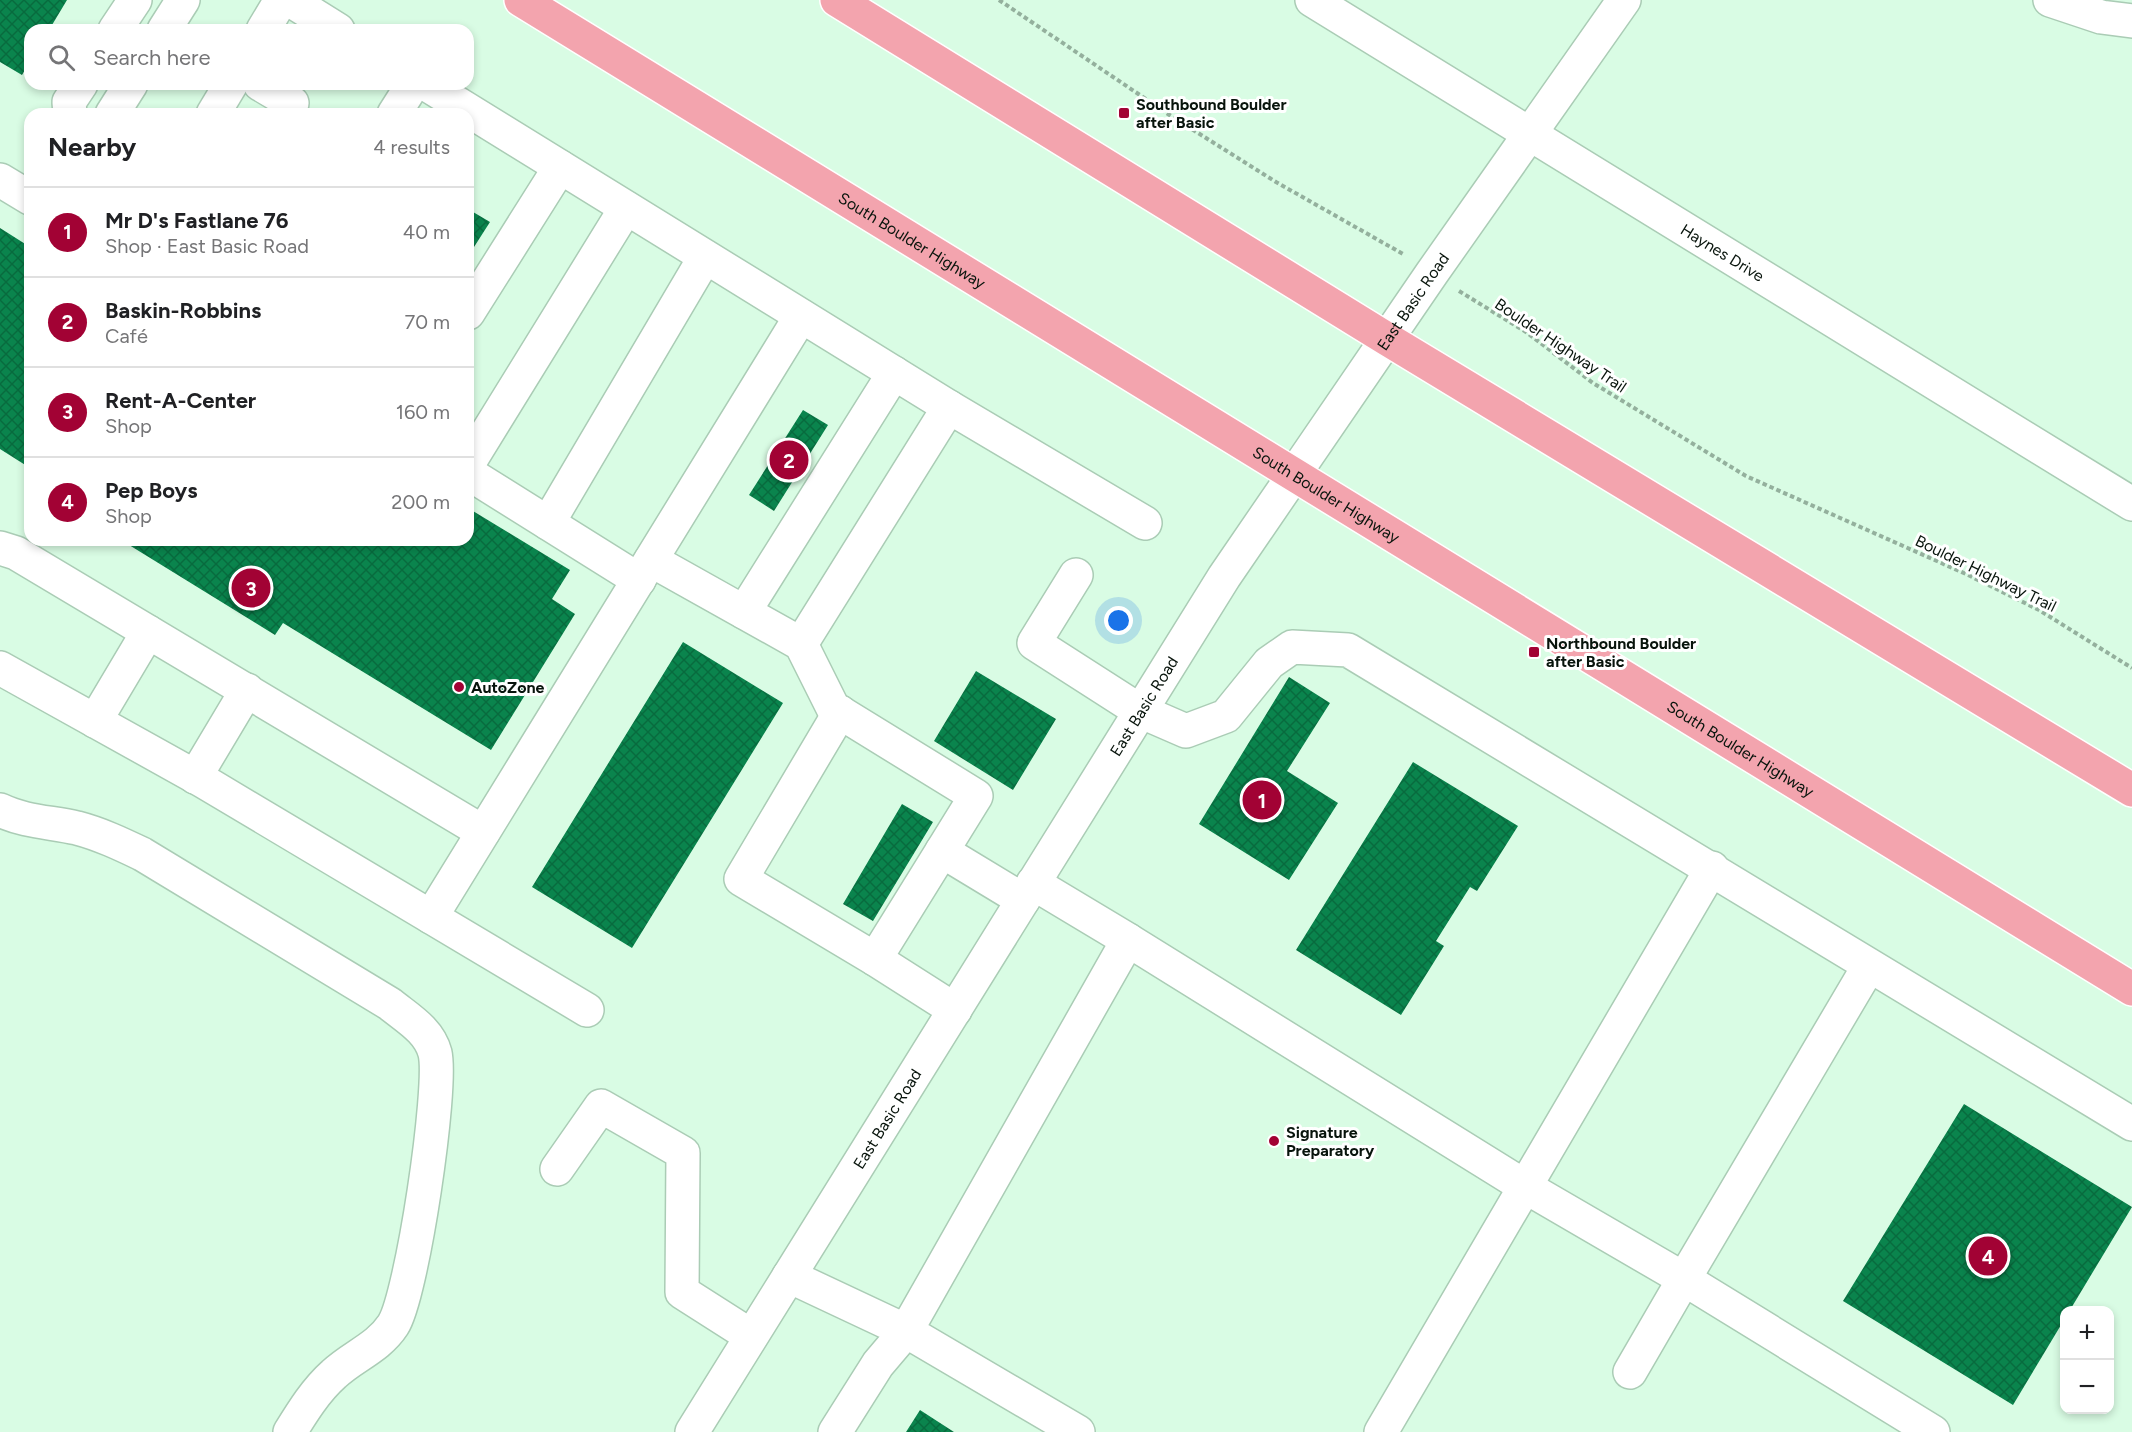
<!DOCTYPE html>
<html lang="en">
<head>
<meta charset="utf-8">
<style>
  :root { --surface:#fff; --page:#f6f6f6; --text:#202124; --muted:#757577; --line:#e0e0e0; --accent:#a20234 }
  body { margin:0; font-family:Figtree,sans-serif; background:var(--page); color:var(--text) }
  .controls { position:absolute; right:18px; bottom:18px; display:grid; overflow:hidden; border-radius:12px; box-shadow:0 3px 9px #0003 }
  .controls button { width:54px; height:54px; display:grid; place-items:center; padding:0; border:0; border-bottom:2px solid var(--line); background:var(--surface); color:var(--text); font:30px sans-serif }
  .you { position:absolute; left:1119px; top:621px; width:21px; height:21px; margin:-15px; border:4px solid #fff; border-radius:50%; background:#1a73e8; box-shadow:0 0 0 9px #1a73e833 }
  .badge { display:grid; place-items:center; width:39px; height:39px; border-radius:50%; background:var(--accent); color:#fff; font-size:20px; font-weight:700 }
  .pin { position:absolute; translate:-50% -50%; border:3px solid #fff; box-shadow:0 2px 6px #0006 }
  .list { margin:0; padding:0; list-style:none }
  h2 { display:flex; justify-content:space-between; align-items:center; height:78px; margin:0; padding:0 24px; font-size:26px }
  h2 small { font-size:20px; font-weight:400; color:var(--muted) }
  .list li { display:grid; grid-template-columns:39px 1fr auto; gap:18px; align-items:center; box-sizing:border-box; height:90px; padding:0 24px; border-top:2px solid var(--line) }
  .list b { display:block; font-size:22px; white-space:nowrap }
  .list p { margin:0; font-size:20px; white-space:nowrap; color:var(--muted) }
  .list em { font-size:20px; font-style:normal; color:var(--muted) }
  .icon { flex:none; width:33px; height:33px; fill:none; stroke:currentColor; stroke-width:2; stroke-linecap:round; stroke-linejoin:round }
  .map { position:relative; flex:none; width:2132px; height:1432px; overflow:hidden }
  .search { position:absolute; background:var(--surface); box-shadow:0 3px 9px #0003; left:24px; top:24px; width:450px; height:66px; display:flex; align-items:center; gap:15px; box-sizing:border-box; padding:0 21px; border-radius:18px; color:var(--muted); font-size:22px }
  .panel { position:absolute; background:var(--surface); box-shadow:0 3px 9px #0003; left:24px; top:108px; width:450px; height:438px; border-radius:18px }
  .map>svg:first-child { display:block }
  .building { fill:url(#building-cross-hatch) }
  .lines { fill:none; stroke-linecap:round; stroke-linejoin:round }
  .minor-casing { stroke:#aaccb5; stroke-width:36 }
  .major-casing { stroke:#fff; stroke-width:36 }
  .path { stroke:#94b09d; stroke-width:4; stroke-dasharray:4.5 3; stroke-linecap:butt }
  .minor { stroke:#fff; stroke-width:33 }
  .major { stroke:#f3a4ae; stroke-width:33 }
  .poi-dot { fill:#a20234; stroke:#fff; stroke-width:2 }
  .labels { text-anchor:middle; stroke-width:6; stroke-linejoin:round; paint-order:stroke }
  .poi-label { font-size:16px; font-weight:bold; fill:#08140c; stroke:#fff; text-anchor:start }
  .street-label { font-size:16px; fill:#08140c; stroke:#fff }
</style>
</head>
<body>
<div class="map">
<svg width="2132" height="1432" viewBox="0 0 2132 1432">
  <defs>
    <pattern id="building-cross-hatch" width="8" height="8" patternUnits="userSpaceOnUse" patternTransform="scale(1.5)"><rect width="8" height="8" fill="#0a844d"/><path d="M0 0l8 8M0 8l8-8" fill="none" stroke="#086b3e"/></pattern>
  </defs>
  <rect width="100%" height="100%" fill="#d9fce4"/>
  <!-- building -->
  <path class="building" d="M0 0H67L49 30H30V61L22 75 0 62Z
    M468 209 490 222 474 247 468 243Z
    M0 228 30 247V468L0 449Z
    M803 410 828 425 774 511 749 495Z
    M468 508 570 570 552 599 575 614 491 750 283 623 275 635 121 540H468Z
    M683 642 783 703 632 948 532 887Z
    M976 671 1056 719 1013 790 934 741Z
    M1289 677 1330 703 1287 771 1338 803 1289 880 1199 824Z
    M1413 762 1518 826 1477 891 1470 887 1436 941 1444 946 1401 1015 1296 950Z
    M902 804 933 822 873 921 843 904Z
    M1964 1104 2132 1207 2070 1310 2064 1311V1320L2013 1405 1843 1301Z
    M920 1410 954 1432H906Z"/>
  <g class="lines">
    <defs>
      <g id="minor">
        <path d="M290 0 338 30"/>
        <path id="s1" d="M1312 0 2132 504"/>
        <path d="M2050 0 2101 17 2132 21"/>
        <path d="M115 30 135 0"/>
        <path d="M164 30 183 0"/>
        <path d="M263 30 281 0"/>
        <path d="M260 84 292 103 286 114"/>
        <path d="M426 84 949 407 1145 523"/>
        <path d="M70 114 69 102 81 84"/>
        <path d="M112 114 131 84"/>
        <path d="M213 114 231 84"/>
        <path d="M394 114 413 84"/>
        <path d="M0 180 30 198"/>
        <path d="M468 313 560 167"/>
        <path d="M468 464 626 208"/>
        <path d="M468 473 639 580"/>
        <path d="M548 523 705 257"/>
        <path d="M0 548 16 553 483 832"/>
        <path d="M651 560 801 644 833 708 976 796 942 851 1023 900"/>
        <path d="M1076 575 1034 643 1140 711 1186 731 1226 716 1269 663 1292 647 1348 650 2132 1124"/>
        <path d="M744 612 894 373"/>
        <path d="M801 644 949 407"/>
        <path d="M0 668 203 781 587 1010"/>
        <path d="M840 712 741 879 875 959 942 851"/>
        <path d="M95 721 148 632"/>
        <path d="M195 777 247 690"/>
        <path d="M0 810C25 822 51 822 77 828 100 834 121 844 142 854L390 1004C407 1018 429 1030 435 1053 443 1088 412 1296 393 1325 378 1348 353 1356 334 1374 316 1390 303 1411 290 1432"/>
        <path d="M1033 883 1128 940"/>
        <path d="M431 917 801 316"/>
        <path d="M875 959 955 1010"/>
        <path d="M557 1169 601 1106 683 1153 682 1292 751 1336"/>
        <path d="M789 1276 906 1331 878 1364 835 1432"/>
        <path d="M1630 1372 1684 1279 1933 1432"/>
        <path id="s2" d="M692 1432 1224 577 1432 273 1624 0"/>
        <path d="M1078 1432 906 1331 1128 940 1524 1186 1684 1279 1869 966"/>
        <path d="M1381 1432 1712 868"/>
      </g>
      <g id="major">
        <path id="s3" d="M521 0 2132 989"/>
        <path d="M837 0 1387 339 2132 790"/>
      </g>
    </defs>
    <!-- minor casing -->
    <use href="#minor" class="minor-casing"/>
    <!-- major casing -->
    <use href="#major" class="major-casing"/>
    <!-- path -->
    <path class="path" d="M999 0 1171 116 1276 182 1403 254
      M1459 291 1526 332 1593 383 1746 476 1966 574 2039 610 2132 668"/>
    <!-- minor -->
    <use href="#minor" class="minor"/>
    <!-- major -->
    <use href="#major" class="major"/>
  </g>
  <!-- markers -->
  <g class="poi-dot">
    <rect x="1118" y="107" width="12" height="12" rx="3"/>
    <rect x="1528" y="646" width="12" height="12" rx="3"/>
    <circle cx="459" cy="687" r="6"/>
    <circle cx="1274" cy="1141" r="6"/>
  </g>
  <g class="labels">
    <!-- poi labels -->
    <g class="poi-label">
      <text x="1136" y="110">Southbound Boulder<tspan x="1136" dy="18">after Basic</tspan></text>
      <text x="1546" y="649">Northbound Boulder<tspan x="1546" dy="18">after Basic</tspan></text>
      <text x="471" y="693">AutoZone</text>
      <text x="1286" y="1138">Signature<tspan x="1286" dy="18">Preparatory</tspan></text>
    </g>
    <!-- street labels -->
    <g class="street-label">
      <text dy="6" stroke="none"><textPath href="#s3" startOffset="459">South Boulder Highway</textPath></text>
      <text dy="6" stroke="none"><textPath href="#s1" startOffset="482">Haynes Drive</textPath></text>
      <text dy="6" stroke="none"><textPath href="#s2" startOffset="1341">East Basic Road</textPath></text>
      <text transform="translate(1561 345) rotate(34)" y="6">Boulder Highway Trail</text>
      <text dy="6" stroke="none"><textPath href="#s3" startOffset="945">South Boulder Highway</textPath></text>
      <text transform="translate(1986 573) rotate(26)" y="6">Boulder Highway Trail</text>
      <text dy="6" stroke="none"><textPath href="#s2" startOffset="855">East Basic Road</textPath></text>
      <text dy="6" stroke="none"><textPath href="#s3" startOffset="1431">South Boulder Highway</textPath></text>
      <text dy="6" stroke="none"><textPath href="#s2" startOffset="369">East Basic Road</textPath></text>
    </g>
  </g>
</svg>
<div class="controls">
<button>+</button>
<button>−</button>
</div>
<div class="you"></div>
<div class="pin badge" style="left:1262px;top:800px">1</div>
<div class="pin badge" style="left:789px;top:460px">2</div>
<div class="pin badge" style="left:251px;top:588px">3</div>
<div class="pin badge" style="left:1988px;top:1256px">4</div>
<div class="search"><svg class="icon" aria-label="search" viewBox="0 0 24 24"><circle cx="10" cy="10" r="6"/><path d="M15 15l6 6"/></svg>Search here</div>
<section class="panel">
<h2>Nearby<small>4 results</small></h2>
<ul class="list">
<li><span class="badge">1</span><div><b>Mr D's Fastlane 76</b><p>Shop · East Basic Road</p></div><em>40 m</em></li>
<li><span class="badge">2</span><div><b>Baskin-Robbins</b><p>Café</p></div><em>70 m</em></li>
<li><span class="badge">3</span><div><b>Rent-A-Center</b><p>Shop</p></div><em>160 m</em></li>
<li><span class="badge">4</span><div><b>Pep Boys</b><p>Shop</p></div><em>200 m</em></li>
</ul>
</section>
</div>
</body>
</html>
